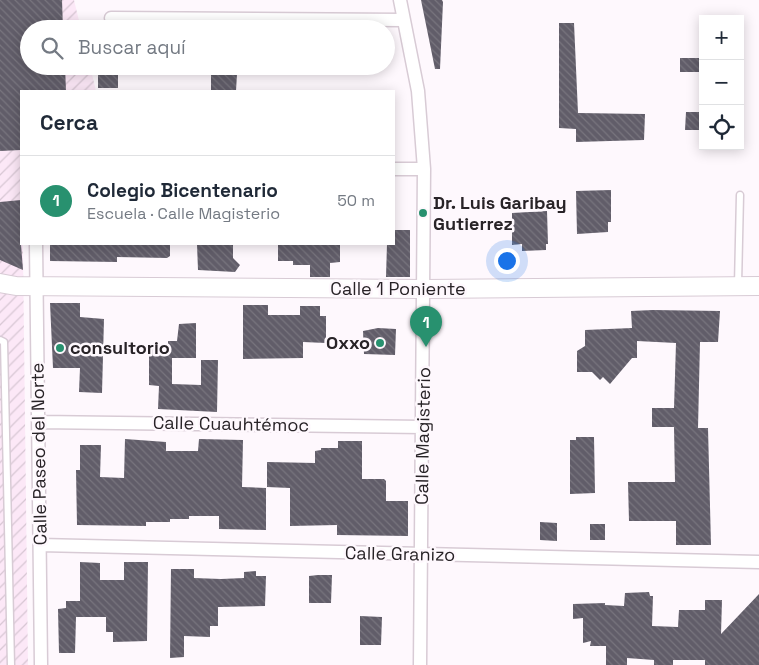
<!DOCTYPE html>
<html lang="es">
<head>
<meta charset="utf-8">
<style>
  :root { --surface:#fff; --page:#f2f2f3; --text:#1f2937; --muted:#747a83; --line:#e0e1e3; --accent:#28916f }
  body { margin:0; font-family:"Space Grotesk",sans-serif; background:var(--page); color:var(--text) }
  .controls { position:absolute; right:15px; top:15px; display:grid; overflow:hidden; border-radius:0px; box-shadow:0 2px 12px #0003 }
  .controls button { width:45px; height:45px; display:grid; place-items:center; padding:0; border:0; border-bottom:1px solid var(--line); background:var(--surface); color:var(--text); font:25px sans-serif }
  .you { position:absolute; left:506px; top:260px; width:18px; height:18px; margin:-12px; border:4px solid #fff; border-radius:50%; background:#1a73e8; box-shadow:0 0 0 8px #1a73e833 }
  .badge { display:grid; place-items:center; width:32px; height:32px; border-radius:50%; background:var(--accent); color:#fff; font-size:16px; font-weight:700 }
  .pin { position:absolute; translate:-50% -41px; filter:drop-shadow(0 1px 2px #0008) }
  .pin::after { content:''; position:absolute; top:26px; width:18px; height:15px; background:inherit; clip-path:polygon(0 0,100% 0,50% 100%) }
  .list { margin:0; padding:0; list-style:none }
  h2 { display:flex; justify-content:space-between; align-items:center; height:65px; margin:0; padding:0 20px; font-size:21px }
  h2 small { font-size:16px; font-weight:400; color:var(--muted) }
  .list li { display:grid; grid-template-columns:32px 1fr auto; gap:15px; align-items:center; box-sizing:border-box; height:90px; padding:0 20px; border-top:1px solid var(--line) }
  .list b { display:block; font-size:19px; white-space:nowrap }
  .list p { margin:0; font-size:16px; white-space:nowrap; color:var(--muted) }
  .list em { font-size:16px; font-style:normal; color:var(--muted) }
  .icon { flex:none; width:28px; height:28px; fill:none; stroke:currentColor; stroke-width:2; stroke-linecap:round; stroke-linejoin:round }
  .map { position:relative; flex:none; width:759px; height:665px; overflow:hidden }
  .search { position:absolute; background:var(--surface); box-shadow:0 2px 12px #0003; left:20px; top:20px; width:375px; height:55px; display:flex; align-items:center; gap:12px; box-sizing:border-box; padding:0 18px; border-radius:28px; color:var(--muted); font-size:19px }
  .panel { position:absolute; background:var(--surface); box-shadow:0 2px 12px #0003; left:20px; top:90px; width:375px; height:155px; border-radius:0px }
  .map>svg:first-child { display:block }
  .industrial { fill:url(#industrial-furrows) }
  .building { fill:url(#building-back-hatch) }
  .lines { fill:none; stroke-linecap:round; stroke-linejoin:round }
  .lane-casing { stroke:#d8cbd5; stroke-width:9 }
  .street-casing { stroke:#d8cbd5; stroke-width:15 }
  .secondary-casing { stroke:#d8cbd5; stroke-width:20 }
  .lane { stroke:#fff; stroke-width:6 }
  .street { stroke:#fff; stroke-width:12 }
  .secondary { stroke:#fff; stroke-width:18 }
  .poi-dot { fill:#28916f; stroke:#fef8fd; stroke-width:2 }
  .labels { text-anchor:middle; stroke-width:5; stroke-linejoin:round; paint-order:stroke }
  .poi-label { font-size:18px; font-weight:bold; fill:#282327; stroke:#fef8fd; text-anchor:start }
  .street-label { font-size:18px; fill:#282327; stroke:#fef8fd }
</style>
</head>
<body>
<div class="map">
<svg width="759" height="665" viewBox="0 0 759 665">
  <defs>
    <pattern id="industrial-furrows" width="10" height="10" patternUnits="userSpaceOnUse" patternTransform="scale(1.25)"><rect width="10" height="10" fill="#fce8f7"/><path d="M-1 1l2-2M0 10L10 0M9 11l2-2" fill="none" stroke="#d8c7d4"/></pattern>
    <pattern id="building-back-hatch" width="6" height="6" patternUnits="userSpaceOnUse" patternTransform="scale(1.25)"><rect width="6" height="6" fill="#615d69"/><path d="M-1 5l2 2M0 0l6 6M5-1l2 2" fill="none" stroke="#78757e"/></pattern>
  </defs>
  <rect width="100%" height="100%" fill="#fef8fd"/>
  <!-- industrial -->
  <path class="industrial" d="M0 0H74L81 29H29V66H90L96 91H21L28 665H0Z"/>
  <!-- building -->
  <path class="building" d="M0 0H62L63 29H29V66H65L66 91H21V150L0 151Z
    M421 0H442L443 2 440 69H435Z
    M559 23H574L578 113 645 114 644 140 576 142V129L559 128Z
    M680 58H703V72H680Z
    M98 66H118V88H98Z
    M211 66H229V74H237L236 91H211Z
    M686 112H703V130H685Z
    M611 190V222H608V232L577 234 576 191Z
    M21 200V244L23 270 0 260V202Z
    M547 211 548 244H546V250L522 251V244L512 245V213Z
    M394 230H410V277H386L387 244H394Z
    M50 244H170V256L167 258 117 257V262L50 261Z
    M197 244H233V258L240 265 235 272 198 270Z
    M278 244H340V262L330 263V277H310V265H293V261H278Z
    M50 303H80V317L104 319 102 393 79 392 80 368H53Z
    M243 305H268V315H300V306H320V316H326V343L303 342V358L243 359Z
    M653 310 720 311 718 342H700L698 428H708L711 545H676V521H629L628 482H675L674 427H652V408H674L676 343 637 341V358H632L610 384 603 377 600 380 592 372H577V351L585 346V330L632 328 631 311Z
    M196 323V358H172V384L201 385V360H218L217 412 158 409 159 386 149 385V344L168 345V341H177L179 324Z
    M378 328 396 329 395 355 364 354 363 331Z
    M576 437H594L595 493 570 494V440H576Z
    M125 439 166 442V451H198L199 439 243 440 242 487 266 488V530L219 529V516H189V519H170V522H146V526L77 525 76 470H80V445H101L100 477 124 478Z
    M338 441H362V479H384L386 481V501H408V536L337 535V525L290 526V488L267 487V462L315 463V451L321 450V448H338Z
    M540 522 557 523V541L540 540Z
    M590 524H605V540H590Z
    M80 562 100 563V580H124V562H148L147 641 113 642V632H106V617H76L75 653H59L58 609 66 608V601H80Z
    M171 569H194V578L221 579 244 578V572L256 571V576H266L265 606 218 607V626H210V637L184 636V657L170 658Z
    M318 575H332L331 603H309V576Z
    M649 592 650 596H653L652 626 678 627 679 610H705V600H722L721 634 759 594V665H705V660H673V665H654V660L627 658V665H606V646H590L591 641 583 643V618L573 619V604L605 603V605L624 606 625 593Z
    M360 616 382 617 381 645H360Z"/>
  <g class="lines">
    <defs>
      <path id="lane" d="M738 285 740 195
        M0 340 4 342 11 665"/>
      <path id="street" d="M400 0 418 91 424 169 420 665
        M111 18 404 20
        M394 169H424
        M36 244 41 665
        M39 422 423 427
        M40 545 759 562"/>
      <path id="secondary" d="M0 283 16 286 425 289 759 286"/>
    </defs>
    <!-- lane casing -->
    <use href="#lane" class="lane-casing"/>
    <!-- street casing -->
    <use href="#street" class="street-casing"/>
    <!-- secondary casing -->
    <use href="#secondary" class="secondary-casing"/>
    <!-- lane -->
    <use href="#lane" class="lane"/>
    <!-- street -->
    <use href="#street" class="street"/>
    <!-- secondary -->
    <use href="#secondary" class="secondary"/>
  </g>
  <!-- markers -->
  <g class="poi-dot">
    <circle cx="423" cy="213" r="5"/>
    <circle cx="380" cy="343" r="5"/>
    <circle cx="60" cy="348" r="5"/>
  </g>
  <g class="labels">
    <!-- poi labels -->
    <g class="poi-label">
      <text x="433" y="209">Dr. Luis Garibay<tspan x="433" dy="21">Gutierrez</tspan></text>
      <text x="370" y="349" text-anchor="end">Oxxo</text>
      <text x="70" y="354">consultorio</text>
    </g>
    <!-- street labels -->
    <g class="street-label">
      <text x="398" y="295">Calle 1 Poniente</text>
      <text transform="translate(231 424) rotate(1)" y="6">Calle Cuauhtémoc</text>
      <text transform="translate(423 436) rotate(-89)" y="6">Calle Magisterio</text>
      <text transform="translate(39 454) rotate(-91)" y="6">Calle Paseo del Norte</text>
      <text transform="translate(400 554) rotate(1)" y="6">Calle Granizo</text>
    </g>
  </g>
</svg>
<div class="controls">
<button>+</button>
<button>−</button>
<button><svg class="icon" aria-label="locate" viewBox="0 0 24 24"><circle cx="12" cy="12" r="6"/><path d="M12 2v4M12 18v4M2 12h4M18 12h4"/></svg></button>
</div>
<div class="you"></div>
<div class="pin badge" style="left:426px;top:347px">1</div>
<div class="search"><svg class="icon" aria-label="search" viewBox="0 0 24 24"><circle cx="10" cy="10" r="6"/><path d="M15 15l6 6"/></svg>Buscar aquí</div>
<section class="panel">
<h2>Cerca<small></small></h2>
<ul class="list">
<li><span class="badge">1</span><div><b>Colegio Bicentenario</b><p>Escuela · Calle Magisterio</p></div><em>50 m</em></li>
</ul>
</section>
</div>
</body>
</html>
